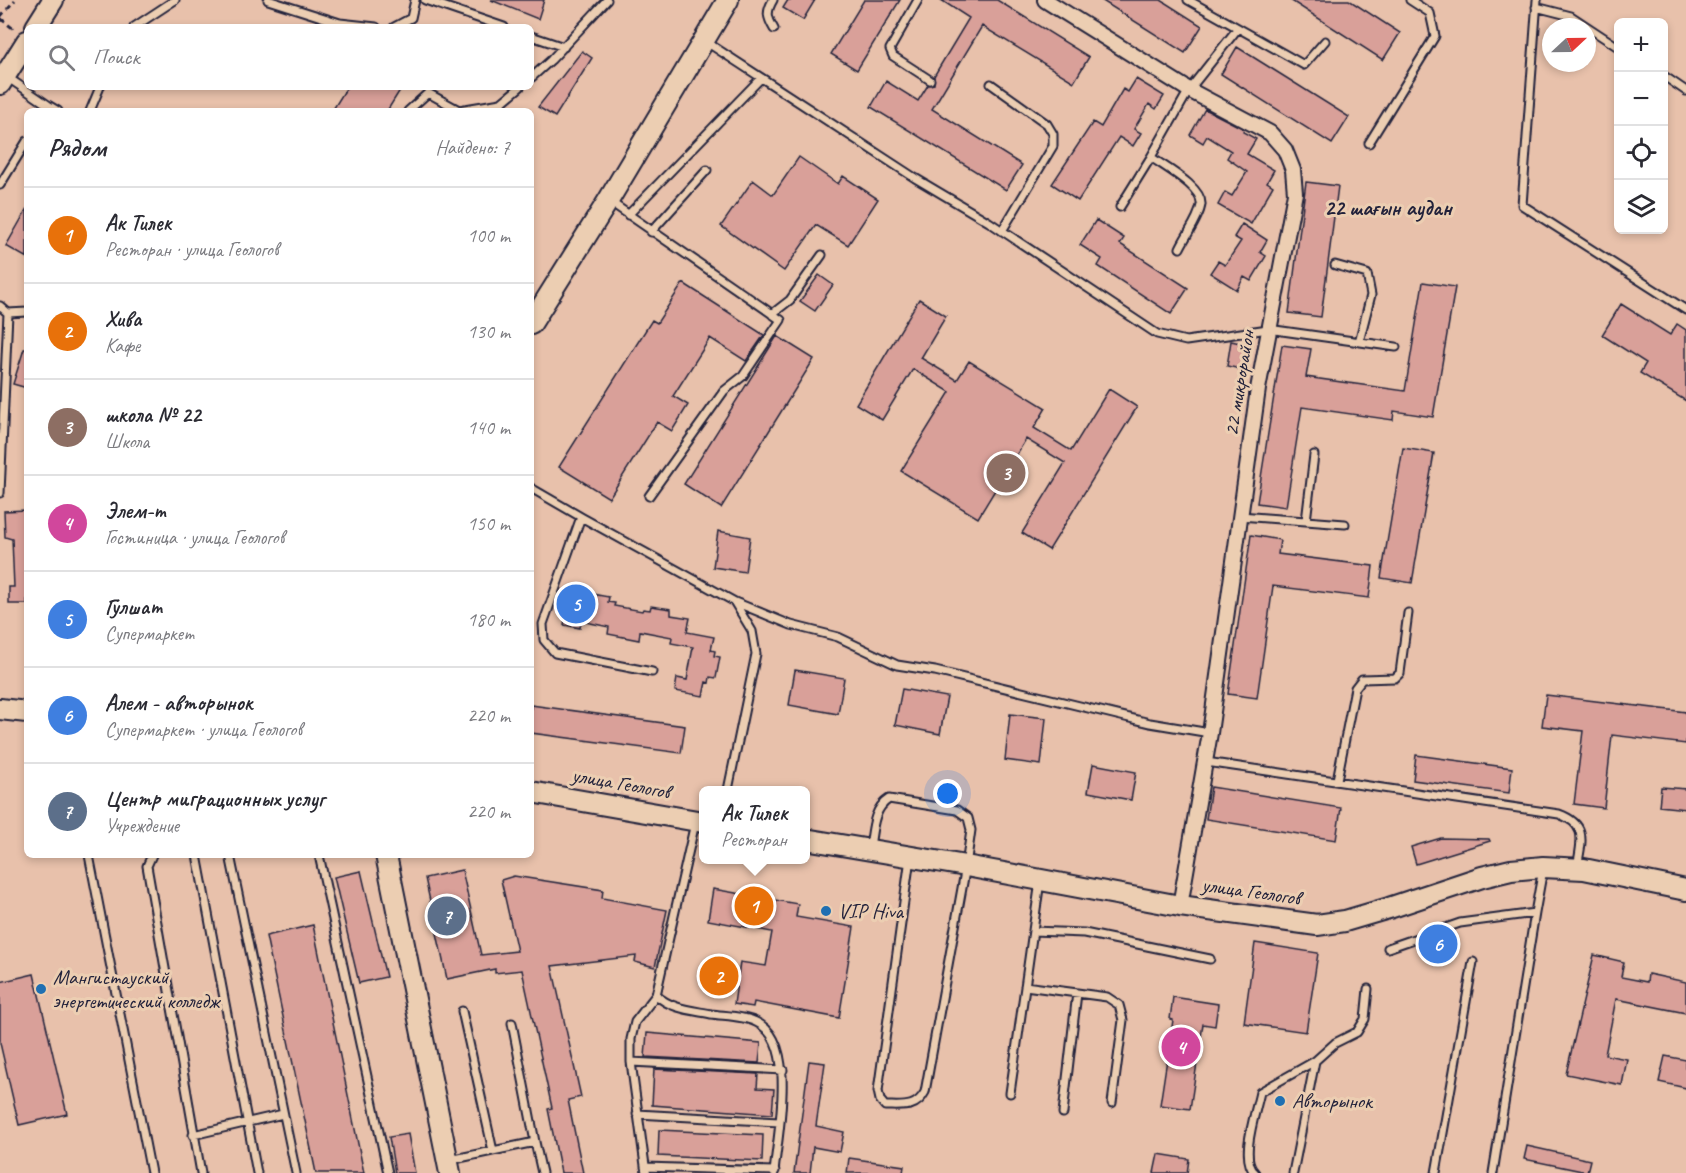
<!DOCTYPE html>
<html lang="ru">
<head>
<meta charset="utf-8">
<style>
  :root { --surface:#fff; --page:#f2f2f3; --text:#2b2b33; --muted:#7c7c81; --line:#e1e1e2; --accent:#db2777 }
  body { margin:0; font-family:Caveat,sans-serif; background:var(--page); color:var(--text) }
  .controls { position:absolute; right:18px; top:18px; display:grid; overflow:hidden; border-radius:9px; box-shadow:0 3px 9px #0003 }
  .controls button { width:54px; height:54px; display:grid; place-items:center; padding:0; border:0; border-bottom:2px solid var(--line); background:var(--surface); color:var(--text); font:30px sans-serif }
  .compass { position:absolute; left:1542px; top:18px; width:54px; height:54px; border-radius:50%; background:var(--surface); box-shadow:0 3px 9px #0003; rotate:68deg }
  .you { position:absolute; left:948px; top:794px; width:21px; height:21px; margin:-15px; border:4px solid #fff; border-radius:50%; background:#1a73e8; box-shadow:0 0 0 9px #1a73e833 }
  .badge { display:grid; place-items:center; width:39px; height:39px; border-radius:50%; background:var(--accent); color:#fff; font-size:20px; font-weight:700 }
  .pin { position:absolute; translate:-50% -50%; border:3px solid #fff; box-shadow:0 2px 6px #0006 }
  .popup { position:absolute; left:699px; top:786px; width:111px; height:78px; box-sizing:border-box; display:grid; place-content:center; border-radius:9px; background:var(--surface); filter:drop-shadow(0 2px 4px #0005); font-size:20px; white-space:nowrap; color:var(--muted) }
  .popup b { font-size:22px; color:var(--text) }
  .popup::after { content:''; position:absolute; left:50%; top:100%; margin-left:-12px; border:12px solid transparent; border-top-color:var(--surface) }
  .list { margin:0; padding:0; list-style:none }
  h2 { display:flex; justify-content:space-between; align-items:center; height:78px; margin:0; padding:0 24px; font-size:26px }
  h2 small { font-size:20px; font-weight:400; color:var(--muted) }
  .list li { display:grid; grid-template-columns:39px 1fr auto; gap:18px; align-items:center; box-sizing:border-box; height:96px; padding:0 24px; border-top:2px solid var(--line) }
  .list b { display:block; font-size:22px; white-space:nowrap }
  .list p { margin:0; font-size:20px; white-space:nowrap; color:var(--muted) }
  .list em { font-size:20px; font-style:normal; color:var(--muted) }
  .icon { flex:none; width:33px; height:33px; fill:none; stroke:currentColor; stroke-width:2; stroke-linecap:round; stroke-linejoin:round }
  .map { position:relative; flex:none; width:1686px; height:1173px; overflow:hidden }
  .search { position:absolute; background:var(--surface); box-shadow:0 3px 9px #0003; left:24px; top:24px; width:510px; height:66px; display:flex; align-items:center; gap:15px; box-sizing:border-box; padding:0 21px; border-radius:9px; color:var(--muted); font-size:22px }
  .panel { position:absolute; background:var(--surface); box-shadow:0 3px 9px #0003; left:24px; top:108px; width:510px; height:750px; border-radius:9px }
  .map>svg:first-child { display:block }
  .building { fill:#d9a099; stroke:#22223b; stroke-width:1.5 }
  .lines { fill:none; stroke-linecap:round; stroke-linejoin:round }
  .lane-casing { stroke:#22223b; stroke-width:11 }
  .street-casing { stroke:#22223b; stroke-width:18 }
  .secondary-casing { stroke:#22223b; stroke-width:24 }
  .path { stroke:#22223b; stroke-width:3; stroke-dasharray:6 4.5; stroke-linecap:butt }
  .lane { stroke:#ecceb2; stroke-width:7 }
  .street { stroke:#ecceb2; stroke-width:14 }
  .secondary { stroke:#ecceb2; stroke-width:20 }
  .poi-dot { fill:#1f6fb2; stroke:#ecceb2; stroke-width:2 }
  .labels { text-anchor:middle; stroke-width:6; stroke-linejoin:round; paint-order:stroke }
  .street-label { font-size:21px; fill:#22223b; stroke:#ecceb2 }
  .poi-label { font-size:21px; fill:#22223b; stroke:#ecceb2; text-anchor:start }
  .neighbourhood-label { font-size:22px; font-weight:bold; fill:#22223b; stroke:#ecceb2 }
</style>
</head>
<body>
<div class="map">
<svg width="1686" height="1173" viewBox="0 0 1686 1173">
  <rect width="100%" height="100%" fill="#e8c1ab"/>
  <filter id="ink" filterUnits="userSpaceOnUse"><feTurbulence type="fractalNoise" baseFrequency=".0167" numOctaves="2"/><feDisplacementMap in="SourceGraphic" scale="12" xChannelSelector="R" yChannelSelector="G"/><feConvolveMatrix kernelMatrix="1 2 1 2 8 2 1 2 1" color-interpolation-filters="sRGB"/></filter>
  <g filter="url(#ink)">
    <!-- building -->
    <path class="building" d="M491 0H544L538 19Z
      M788 0H815L803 20 783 8Z
      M864 0H900L857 70 831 54Z
      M941 0H997L1089 57 1074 82 982 26 932 109 1022 165 1006 190 871 107 886 81 918 101 928 85 934 84V76L969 18Z
      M1101 0H1161L1202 26 1185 53Z
      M1290 0H1349L1400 33 1383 60Z
      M1237 47 1349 117 1332 144 1221 74Z
      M582 51 592 58 555 117 538 107Z
      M1136 79 1164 96 1156 109 1149 104 1134 129 1141 133 1133 146 1119 137 1078 201 1052 184 1093 122 1101 127 1123 89 1128 92Z
      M347 87H402L387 111H332Z
      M1205 109 1244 129 1243 132 1256 139 1247 154 1274 170 1267 182 1273 186 1251 224 1218 205 1225 192 1232 196 1247 172 1227 158 1231 151 1207 136 1203 143 1190 135Z
      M799 157 838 184 843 176 878 199 848 245 816 225 784 271 721 226 753 180 773 195Z
      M1306 182 1338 186 1321 317 1289 313Z
      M27 209V258L6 246Z
      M1096 220 1124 238 1120 244 1188 288 1171 314 1098 266 1102 259 1080 245Z
      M1242 224 1267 240 1260 252 1266 256 1251 281 1244 277 1237 290 1210 273 1218 261 1225 265 1241 241 1234 237Z
      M819 275 833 285 815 311 800 301Z
      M1423 282 1455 287 1433 417 1394 411 1393 420 1302 407 1286 507 1257 503 1282 345 1311 349 1306 377 1405 391Z
      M683 283 764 335 746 361 710 338 673 396 688 405 672 431 657 422 609 498 559 467 652 320 657 323Z
      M919 299 946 316 921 358 957 380 969 361 1046 408 1034 428 1071 451 1109 389 1137 407 1049 550 1022 533 1065 463 1026 439 978 518 901 471 950 392 913 369 882 420 856 404Z
      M1621 304 1670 335 1677 324 1686 330V401L1640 373 1646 363 1602 335Z
      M777 336 814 359 721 508 684 484Z
      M1231 341 1250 345 1245 370 1227 366Z
      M24 349H27V388L13 384Z
      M1403 448 1434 453 1412 583 1381 578Z
      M27 510V604H9V587H14L12 539 5 537 4 511Z
      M718 531 750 537 745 572 713 567Z
      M1251 535 1280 540 1278 554 1373 566 1369 598 1273 586 1257 698 1228 694Z
      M592 594 609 597 608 602 615 603 614 606 642 611 643 609 650 610 651 606 671 609V615L690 618 687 632 714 637 711 650 715 651 714 656 720 657 716 678 710 677 709 683 706 682 703 696 675 691 677 678 687 680 693 647 671 643 672 637 640 631 639 640 608 634 609 627 581 621 580 628 564 625 569 598 584 600 585 596 591 598Z
      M795 670 844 678 838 714 789 705Z
      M902 689 947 697 940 734 895 725Z
      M1546 695 1686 712V744L1612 735 1604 808 1574 804 1583 731 1542 726Z
      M531 705 685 726 681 753 531 733Z
      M1010 714 1046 718 1041 765 1005 760Z
      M1416 755 1512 768 1509 793 1413 780Z
      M1093 764 1136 772 1131 800 1088 792Z
      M1211 787 1341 808 1336 840 1206 819Z
      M1661 787 1686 789V809L1659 806Z
      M1441 838 1489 839 1490 841 1416 864 1411 847Z
      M462 870 481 955 517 951 501 880 514 876 603 890 602 898 667 910 655 967 635 962 636 956 552 966 581 1097 568 1100 583 1173H561L548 1109 552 1108 522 970 495 973V969L447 979 425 878Z
      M361 871 386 977 359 983 334 877Z
      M713 889 798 904 796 917 854 927 839 1018 754 1002 753 1007 734 1004 740 962 766 966 772 932 708 920Z
      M313 925 364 1173H316L266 936Z
      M1255 943 1318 953 1306 1032 1244 1023Z
      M1594 955 1624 962 1621 977 1647 982 1648 974 1686 982V1013L1616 999 1605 1055 1627 1059 1622 1085 1566 1074Z
      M34 974 67 1114 19 1125 0 1043V982Z
      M1173 997 1218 1004 1215 1026 1203 1024 1190 1109 1160 1105 1173 1020 1170 1019Z
      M647 1033 761 1043 759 1063 645 1057Z
      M1665 1056 1686 1060V1088L1659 1082Z
      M809 1061 825 1063 816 1126 844 1132 840 1152 813 1147 810 1173H794Z
      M654 1069 758 1074 757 1088 774 1089 772 1114 652 1105Z
      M659 1130 763 1135 762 1161 658 1156Z
      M408 1134 415 1173H395L389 1137Z
      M1527 1146 1590 1160 1587 1172 1524 1159Z
      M1158 1154 1189 1159 1187 1173H1154Z
      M849 1158 904 1166 903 1173H847Z"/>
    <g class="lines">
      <defs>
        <path id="lane" d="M268 0 340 23 376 27
          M425 0 504 27
          M773 0C766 12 767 17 774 29
          M918 0 890 49 893 56 930 80
          M1537 0 1522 205 1686 310
          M1536 7 1571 16 1618 47
          M134 27 175 0
          M394 27 411 18 415 0
          M1238 28 1304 65 1325 41
          M531 36 564 47
          M705 41 915 178 989 222 1157 334 1186 341 1268 329 1396 347
          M1664 76 1686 91
          M7 77 48 105 45 111
          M531 78 551 60 607 0
          M991 84 1047 124 1053 134V146L1002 231
          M48 105 58 111
          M90 111 100 87
          M408 111 428 93 459 110 501 103 520 87
          M1369 143 1435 36 1430 13 1410 0
          M0 185 27 141
          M609 201 781 320 743 376 724 391 649 496
          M1120 207 1151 157
          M628 215 761 78
          M651 232 707 170
          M1180 248C1186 235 1199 219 1201 205 1203 187 1164 167 1151 157L1189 90 1238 28 1188 0
          M1335 265 1367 274 1371 295 1359 342
          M0 306 8 313 27 312
          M772 314 790 300 822 255
          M531 488 581 517 543 624 544 640 555 653 652 672
          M0 493 8 313
          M1240 516 1345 524
          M581 517 735 602 791 625 838 637 897 665 935 671 1150 723 1210 733
          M1306 521 1314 455
          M1206 762 1559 814C1589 825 1581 842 1577 868
          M1337 780 1355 688 1362 679 1395 678 1400 673 1408 613
          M728 790 756 654 752 631 735 603
          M870 847C873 829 873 809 889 799L957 810 968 818 971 830 966 866 925 1092C916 1109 903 1106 885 1106L880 1100 878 1091 910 858
          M89 855 151 1173
          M152 855 147 866 201 1173
          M197 855 257 1173
          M230 855 296 1173
          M319 855 388 1173
          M1033 931 1084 933 1210 959
          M1388 948 1460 923 1535 913 1543 869
          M1025 986 1107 997 1119 1005 1123 1020 1112 1103
          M656 995C671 1009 691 1010 711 1014 725 1016 744 1016 756 1022 799 1041 777 1136 774 1173
          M462 1011 493 1151
          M631 1062 783 1070
          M1010 1093 1040 881
          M1063 1113 1077 993
          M637 1114 779 1122
          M193 1135 283 1114
          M535 1142 542 1173
          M450 1160 535 1142 512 1023
          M645 1167 775 1171
          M646 1173 631 1062V1039L635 1022 656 995 695 823
          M1255 1173C1239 1159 1256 1112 1260 1092L1315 1061 1335 1043 1357 1032 1365 1019 1368 989
          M1293 1173 1315 1061
          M1436 1173 1473 962
          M1493 1173 1535 913"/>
        <path id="street" d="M1045 0 1189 90 1270 133 1285 150 1293 170 1295 193 1258 389 1210 733 1180 906"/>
        <path id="secondary" d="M36 27 53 0
          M0 84 27 41
          M531 324 608 201 728 0
          M0 709 27 712
          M531 792 703 822
          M805 839 966 866 1180 906 1317 925 1345 921 1389 908 1482 877 1511 870 1543 867 1584 869 1686 890
          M386 855 450 1173"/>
      </defs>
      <!-- lane casing -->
      <use href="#lane" class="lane-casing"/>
      <!-- street casing -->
      <use href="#street" class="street-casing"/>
      <!-- secondary casing -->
      <use href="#secondary" class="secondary-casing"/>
      <!-- path -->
      <path class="path" d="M0 17 15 0
        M0 18 15 30"/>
      <!-- lane -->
      <use href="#lane" class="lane"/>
      <!-- street -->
      <use href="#street" class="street"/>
      <!-- secondary -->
      <use href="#secondary" class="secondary"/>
    </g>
  </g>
  <!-- markers -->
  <g class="poi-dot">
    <circle cx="826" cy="911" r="6"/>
    <circle cx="41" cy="989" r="6"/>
    <circle cx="1280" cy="1101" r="6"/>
  </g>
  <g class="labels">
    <!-- street labels -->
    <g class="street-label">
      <text transform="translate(1239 383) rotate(-81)" y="7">22 микрорайон</text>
      <text transform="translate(621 783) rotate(10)" y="7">улица Геологов</text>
      <text transform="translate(1251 891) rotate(8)" y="7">улица Геологов</text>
    </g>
    <!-- poi labels -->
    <g class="poi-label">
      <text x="838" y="918">VIP Hiva</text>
      <text x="53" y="984">Мангистауский<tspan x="53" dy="24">энергетический колледж</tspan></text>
      <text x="1292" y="1108">Авторынок</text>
    </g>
    <!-- neighbourhood labels -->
    <g class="neighbourhood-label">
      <text x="1388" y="215">22 шағын аудан</text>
    </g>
  </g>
</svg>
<div class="controls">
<button>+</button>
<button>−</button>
<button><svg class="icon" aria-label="locate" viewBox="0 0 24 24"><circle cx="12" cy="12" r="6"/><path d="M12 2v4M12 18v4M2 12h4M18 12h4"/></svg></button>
<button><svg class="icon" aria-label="layers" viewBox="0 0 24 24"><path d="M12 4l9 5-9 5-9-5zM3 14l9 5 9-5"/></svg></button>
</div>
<svg class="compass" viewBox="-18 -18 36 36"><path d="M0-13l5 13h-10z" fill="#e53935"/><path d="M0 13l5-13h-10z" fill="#7c7c81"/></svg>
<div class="you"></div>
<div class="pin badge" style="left:754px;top:906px;background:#e8710a">1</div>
<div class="popup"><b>Ак Тилек</b>Ресторан</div>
<div class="pin badge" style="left:719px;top:976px;background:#e8710a">2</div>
<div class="pin badge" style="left:1006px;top:473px;background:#8d6e63">3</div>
<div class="pin badge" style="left:1181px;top:1047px;background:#d1479c">4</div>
<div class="pin badge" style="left:576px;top:604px;background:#3f7fe0">5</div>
<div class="pin badge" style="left:1438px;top:944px;background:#3f7fe0">6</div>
<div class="pin badge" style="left:447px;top:916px;background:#5c6f8a">7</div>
<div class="search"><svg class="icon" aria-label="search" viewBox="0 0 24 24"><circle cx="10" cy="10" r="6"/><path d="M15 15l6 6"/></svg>Поиск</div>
<section class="panel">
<h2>Рядом<small>Найдено: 7</small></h2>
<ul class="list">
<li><span class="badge" style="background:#e8710a">1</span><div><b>Ак Тилек</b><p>Ресторан · улица Геологов</p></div><em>100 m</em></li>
<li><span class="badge" style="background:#e8710a">2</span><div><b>Хива</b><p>Кафе</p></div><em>130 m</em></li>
<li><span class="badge" style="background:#8d6e63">3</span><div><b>школа № 22</b><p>Школа</p></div><em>140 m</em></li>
<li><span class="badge" style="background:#d1479c">4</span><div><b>Элем-т</b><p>Гостиница · улица Геологов</p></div><em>150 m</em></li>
<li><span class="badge" style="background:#3f7fe0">5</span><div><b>Гулшат</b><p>Супермаркет</p></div><em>180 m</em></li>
<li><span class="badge" style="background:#3f7fe0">6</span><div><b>Алем - авторынок</b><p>Супермаркет · улица Геологов</p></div><em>220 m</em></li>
<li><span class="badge" style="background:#5c6f8a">7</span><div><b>Центр миграционных услуг</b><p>Учреждение</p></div><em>220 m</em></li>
</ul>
</section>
</div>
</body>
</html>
